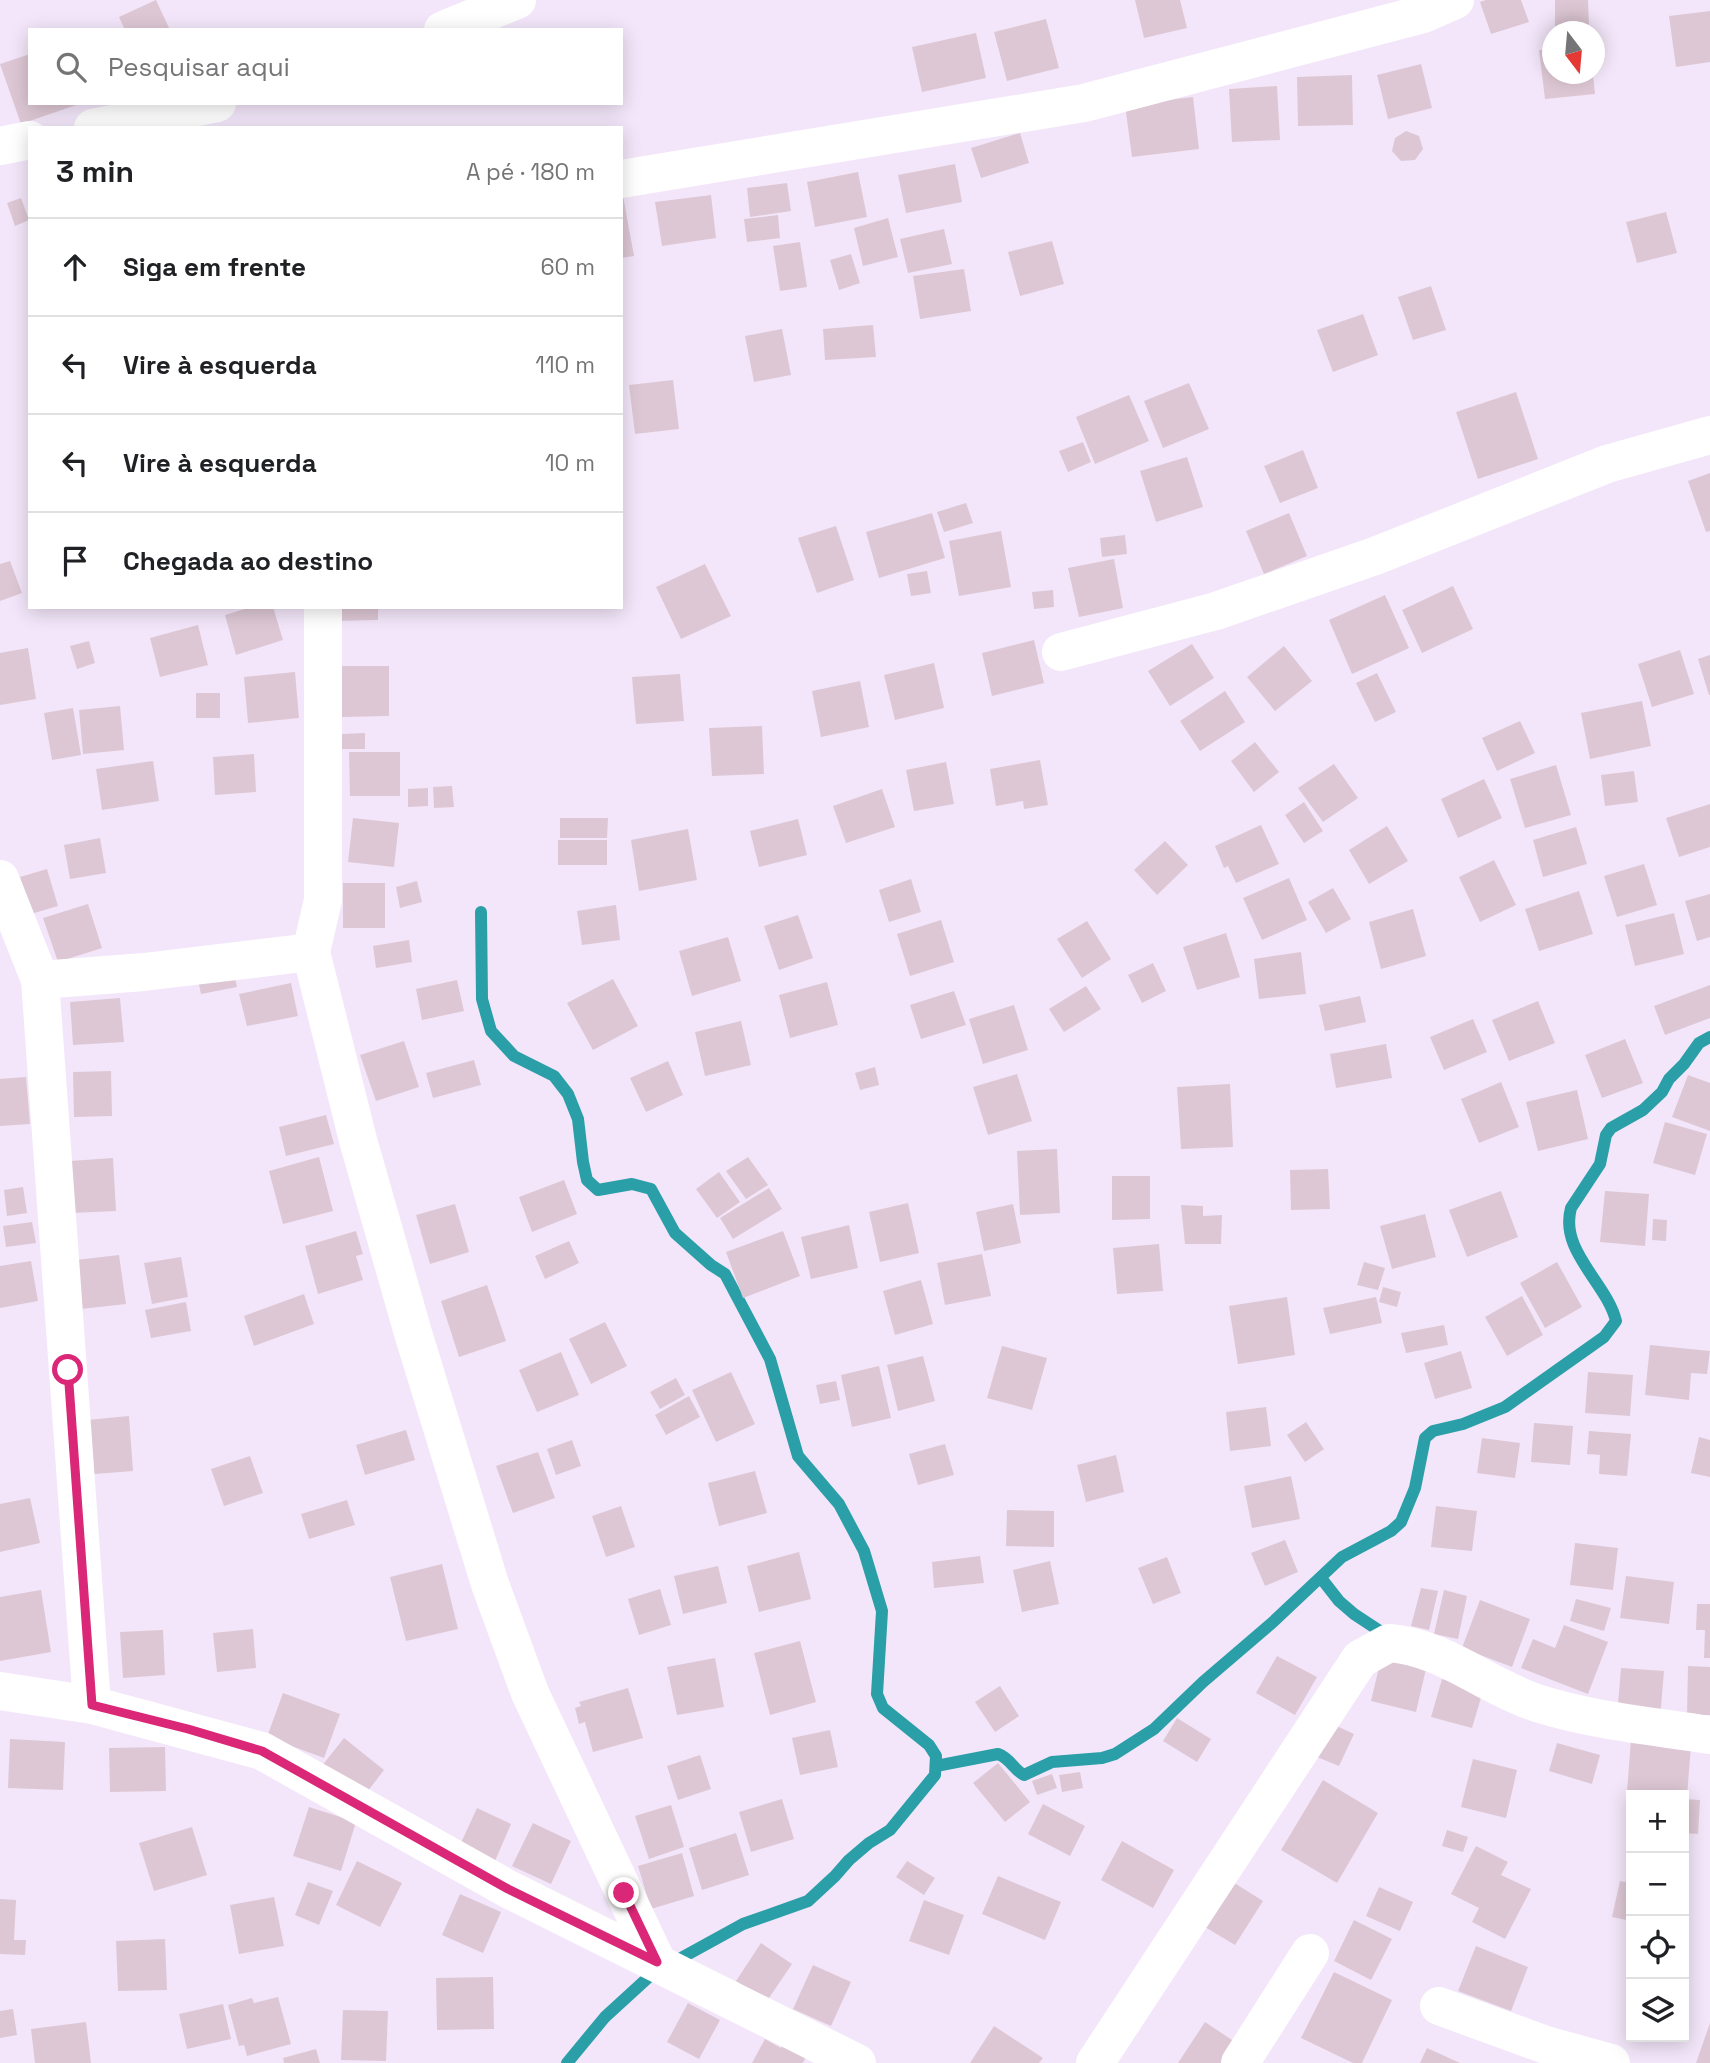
<!DOCTYPE html>
<html lang="pt">
<head>
<meta charset="utf-8">
<style>
  :root { --surface:#fff; --page:#f6f6f6; --text:#202124; --muted:#757577; --line:#e0e0e0 }
  body { margin:0; font-family:"Space Grotesk",sans-serif; background:var(--page); color:var(--text) }
  .controls { position:absolute; right:21px; bottom:21px; display:grid; overflow:hidden; border-radius:0px; box-shadow:0 4px 18px #0003 }
  .controls button { width:63px; height:63px; display:grid; place-items:center; padding:0; border:0; border-bottom:2px solid var(--line); background:var(--surface); color:var(--text); font:35px sans-serif }
  .compass { position:absolute; left:1542px; top:21px; width:63px; height:63px; border-radius:50%; background:var(--surface); box-shadow:0 4px 18px #0003; rotate:164deg }
  .stop { position:absolute; width:21px; height:21px; margin:-16px; border:5px solid #db2777; border-radius:50%; background:#fff }
  .stop.end { background:#db2777; border-color:#fff; box-shadow:0 2px 7px #0008 }
  .list { margin:0; padding:0; list-style:none }
  h2 { display:flex; justify-content:space-between; align-items:center; height:91px; margin:0; padding:0 28px; font-size:30px }
  h2 small { font-size:23px; font-weight:400; color:var(--muted) }
  .list li { display:grid; grid-template-columns:46px 1fr auto; gap:21px; align-items:center; box-sizing:border-box; height:98px; padding:0 28px; border-top:2px solid var(--line) }
  .list b { display:block; font-size:26px; white-space:nowrap }
  .list em { font-size:23px; font-style:normal; color:var(--muted) }
  .icon { flex:none; width:38px; height:38px; fill:none; stroke:currentColor; stroke-width:2; stroke-linecap:round; stroke-linejoin:round }
  .map { position:relative; flex:none; width:1710px; height:2063px; overflow:hidden }
  .search { position:absolute; background:var(--surface); box-shadow:0 4px 18px #0003; left:28px; top:28px; width:595px; height:77px; display:flex; align-items:center; gap:18px; box-sizing:border-box; padding:0 24px; border-radius:0px; color:var(--muted); font-size:26px }
  .panel { position:absolute; background:var(--surface); box-shadow:0 4px 18px #0003; left:28px; top:126px; width:595px; height:483px; border-radius:0px }
  .map>svg:first-child { display:block }
  .lines { fill:none; stroke-linecap:round; stroke-linejoin:round }
  .stream { stroke:#2a9fa8; stroke-width:12 }
  .building { fill:#ddc7d4 }
  .minor { stroke:#fff; stroke-width:38 }
  .route { stroke:#db2777; stroke-width:9 }
</style>
</head>
<body>
<div class="map">
<svg width="1710" height="2063" viewBox="0 0 1710 2063">
  <rect width="100%" height="100%" fill="#f3e6fa"/>
  <g class="lines">
    <!-- stream -->
    <path class="stream" d="M481 912 482 999 491 1031 514 1056 554 1076 568 1094 578 1119 583 1162 587 1180 598 1190 632 1184 651 1189 675 1233 711 1265 725 1274 770 1359 798 1456 839 1504 864 1551 882 1611 877 1694 883 1708 929 1745 936 1756 935 1775 890 1830 869 1843 849 1860 835 1876 808 1901 743 1924 652 1974 605 2017 567 2063
      M1321 1578 1339 1601 1354 1614 1389 1637
      M936 1766 998 1754C1010 1758 1014 1770 1024 1775L1052 1762 1102 1758 1115 1754 1154 1729 1203 1682 1273 1622 1342 1557 1391 1531 1401 1522 1415 1488 1425 1438 1433 1431 1463 1424 1505 1407 1604 1337 1616 1321C1607 1283 1559 1251 1571 1208L1600 1164 1606 1135 1611 1128 1643 1110 1662 1092 1669 1079 1684 1064 1699 1043 1710 1037"/>
  </g>
  <!-- building -->
  <path class="building" d="M156 0 170 30H125L119 17Z
    M1135 0H1180L1187 28 1144 38Z
    M1486 0H1521L1529 22 1491 34 1480 2Z
    M1555 0H1588L1589 25 1555 26Z
    M1710 11V62L1676 67 1669 16Z
    M1046 19 1059 68 1007 81 994 32Z
    M976 33 986 78 922 92 912 47Z
    M1552 49V74H1593L1595 94 1545 99 1539 50Z
    M30 54V103L79 104 21 124 0 64Z
    M1421 64 1432 108 1388 119 1377 75Z
    M1352 75 1353 125 1298 126 1297 77Z
    M1277 86 1280 140 1232 142 1229 89Z
    M1193 97 1199 149 1132 157 1125 105Z
    M1406 131 1419 136 1423 149 1415 160 1401 161 1392 151 1395 138Z
    M1020 133 1029 163 981 178 971 148Z
    M955 164 962 202 906 213 898 175Z
    M858 172 867 217 815 227 807 182Z
    M787 183 791 211 750 217 747 188Z
    M711 195 716 238 662 246 655 202Z
    M623 196 634 256 621 258V197Z
    M21 198 29 220 15 226 7 203Z
    M1666 212 1677 253 1637 263 1626 222Z
    M778 215 780 238 747 242 744 219Z
    M888 218 898 257 863 266 854 228Z
    M944 229 952 264 908 273 900 239Z
    M1052 241 1064 284 1020 296 1008 252Z
    M800 242 807 287 780 291 773 246Z
    M851 254 860 283 839 290 830 260Z
    M964 269 971 311 920 319 913 276Z
    M1431 286 1446 330 1413 340 1398 297Z
    M1363 314 1378 355 1333 372 1317 330Z
    M873 325 876 357 825 360 823 329Z
    M782 329 791 375 754 382 745 336Z
    M673 380 679 429 635 434 629 385Z
    M1189 383 1209 429 1163 448 1144 401Z
    M1516 392 1538 459 1478 479 1456 412Z
    M1129 395 1149 441 1095 464 1076 417Z
    M1083 442 1091 462 1068 472 1059 451Z
    M1303 450 1318 488 1280 503 1264 466Z
    M1187 457 1203 507 1156 522 1140 471Z
    M1710 473V531L1706 532 1688 481Z
    M966 503 973 523 944 532 937 512Z
    M932 513 945 558 879 578 866 532Z
    M1289 513 1307 556 1264 574 1246 531Z
    M836 526 854 580 817 593 798 538Z
    M1001 531 1011 587 959 596 949 541Z
    M1125 535 1127 554 1102 557 1100 538Z
    M1114 559 1123 608 1079 617 1068 568Z
    M10 561 22 593 0 601V564Z
    M705 564 731 616 681 639 656 587Z
    M927 571 931 593 911 596 907 574Z
    M1453 586 1473 629 1422 653 1402 610Z
    M1053 590 1054 607 1034 609 1032 592Z
    M1385 595 1409 648 1352 674 1329 620Z
    M251 607H273L283 640 236 655 225 615Z
    M337 607H378V620L338 621Z
    M198 625 208 665 160 677 150 638Z
    M1034 640 1044 683 992 696 982 653Z
    M89 641 95 663 77 669 70 646Z
    M1192 644 1214 678 1170 706 1148 671Z
    M1284 646 1312 681 1275 711 1247 677Z
    M28 648 36 699 0 705V653Z
    M1680 650 1694 694 1652 707 1638 664Z
    M1710 655V695H1709L1698 659Z
    M934 663 944 708 895 720 884 675Z
    M341 666H389V716L342 717Z
    M295 672 299 718 248 723 244 677Z
    M1377 673 1396 712 1375 722 1356 683Z
    M680 674 684 721 636 724 632 677Z
    M860 681 869 727 821 737 812 691Z
    M1225 691 1245 722 1200 751 1180 721Z
    M196 693H220V718H196Z
    M1642 701 1651 746 1590 759 1581 713Z
    M120 706 124 750 83 754 79 710Z
    M73 708 81 755 52 760 44 713Z
    M1520 721 1535 753 1497 771 1482 738Z
    M762 726 764 774 712 776 709 728Z
    M365 733V749H341V734Z
    M1255 742 1279 772 1254 792 1231 761Z
    M349 752H400V796H350Z
    M254 754 256 792 215 795 213 757Z
    M1040 760 1048 805 1024 809 1023 801 996 806 990 769Z
    M153 761 159 801 102 810 96 769Z
    M946 762 954 804 914 811 906 770Z
    M1334 764 1358 798 1323 822 1298 788Z
    M1556 765 1571 815 1525 828 1510 779Z
    M1634 771 1638 802 1605 806 1601 775Z
    M1484 779 1502 818 1458 838 1441 799Z
    M452 786 454 807 434 808 433 787Z
    M428 788V806L408 807V789Z
    M882 789 895 827 846 843 833 806Z
    M1304 802 1323 831 1304 843 1285 815Z
    M1710 804V847L1679 857 1666 818Z
    M353 818 399 823 394 867 348 862Z
    M560 818H608L607 838H560Z
    M798 819 807 855 759 867 750 831Z
    M1261 825 1279 864 1236 883 1228 866 1224 868 1215 846Z
    M1387 826 1408 861 1369 884 1349 850Z
    M1576 827 1587 864 1543 877 1533 840Z
    M688 829 697 880 639 891 631 840Z
    M100 838 106 873 70 879 64 845Z
    M558 840H607V865H558Z
    M1165 841 1188 865 1157 895 1134 870Z
    M1494 860 1516 905 1480 922 1459 877Z
    M1644 864 1657 905 1617 917 1604 876Z
    M47 869 58 906 31 914 20 877Z
    M1289 878 1307 920 1262 940 1243 898Z
    M911 879 921 912 889 922 879 890Z
    M417 881 422 902 400 908 396 887Z
    M343 883H385V928H343Z
    M1333 888 1351 919 1326 933 1308 902Z
    M1579 891 1593 934 1539 951 1525 909Z
    M1710 894V937L1697 941 1685 901Z
    M88 904 102 948 58 962 43 918Z
    M616 905 620 940 582 945 577 911Z
    M1413 909 1426 956 1381 969 1369 922Z
    M1674 913 1684 954 1635 966 1625 925Z
    M798 915 813 958 779 970 764 926Z
    M941 920 954 962 910 976 897 934Z
    M1087 921 1111 959 1082 978 1057 939Z
    M1226 933 1240 977 1197 990 1183 947Z
    M728 937 741 981 692 996 679 951Z
    M409 940 412 962 376 968 373 946Z
    M1301 952 1306 994 1259 999 1254 959Z
    M1153 963 1166 991 1142 1003 1128 975Z
    M234 973 237 987 201 994 198 980Z
    M613 979 638 1026 593 1050 567 1003Z
    M457 980 464 1011 422 1020 416 989Z
    M827 982 838 1025 790 1038 779 995Z
    M291 983 298 1016 247 1026 239 994Z
    M1710 985V1018L1665 1035 1654 1006Z
    M1086 986 1101 1009 1064 1032 1049 1009Z
    M954 991 966 1025 921 1039 910 1005Z
    M1360 996 1366 1022 1325 1031 1319 1005Z
    M120 998 124 1042 73 1045 70 1002Z
    M1538 1001 1555 1043 1509 1061 1492 1020Z
    M1014 1005 1028 1050 983 1064 969 1019Z
    M1473 1019 1487 1052 1444 1070 1430 1037Z
    M741 1021 751 1065 705 1076 695 1032Z
    M1625 1039 1643 1083 1602 1098 1585 1055Z
    M404 1041 419 1087 376 1101 360 1055Z
    M1386 1044 1392 1078 1336 1088 1330 1054Z
    M474 1060 481 1085 433 1098 426 1073Z
    M668 1061 683 1095 646 1112 630 1078Z
    M875 1067 879 1085 860 1090 855 1073Z
    M111 1071 112 1116 74 1117 73 1072Z
    M1017 1074 1032 1121 988 1135 973 1087Z
    M1688 1075 1710 1083V1131L1672 1117Z
    M26 1077 30 1124 0 1126V1079Z
    M1501 1082 1519 1127 1479 1143 1461 1099Z
    M1230 1084 1233 1147 1181 1149 1177 1087Z
    M1577 1090 1588 1139 1538 1151 1526 1102Z
    M326 1115 334 1144 286 1156 279 1127Z
    M1665 1122 1707 1134 1695 1175 1653 1163Z
    M1057 1149 1060 1213 1020 1215 1017 1151Z
    M319 1157 333 1211 283 1224 269 1171Z
    M748 1157 768 1185 746 1199 726 1171Z
    M113 1158 116 1211 72 1213 70 1161Z
    M1328 1169 1330 1209 1291 1210 1290 1170Z
    M719 1172 740 1202 717 1218 696 1189Z
    M1112 1176H1150V1219L1112 1220Z
    M564 1180 577 1214 532 1232 519 1197Z
    M23 1187 27 1213 7 1216 4 1190Z
    M769 1188 782 1209 733 1239 720 1218Z
    M1501 1191 1518 1237 1467 1257 1449 1210Z
    M1605 1191 1649 1194 1645 1246 1600 1242Z
    M908 1203 919 1253 880 1262 869 1212Z
    M455 1204 469 1252 430 1264 416 1215Z
    M1013 1204 1021 1243 984 1251 976 1212Z
    M1181 1205 1203 1206V1216L1222 1215 1221 1244H1185Z
    M1425 1214 1436 1257 1392 1269 1380 1226Z
    M1653 1219 1667 1220 1666 1241 1652 1240Z
    M32 1222 36 1243 6 1247 3 1226Z
    M849 1225 858 1268 811 1279 801 1237Z
    M356 1231 363 1254 356 1256 363 1280 318 1294 305 1246Z
    M783 1231 800 1276 743 1298 726 1252Z
    M569 1241 579 1263 545 1279 535 1256Z
    M1159 1244 1163 1291 1117 1294 1113 1248Z
    M982 1254 991 1296 945 1305 937 1263Z
    M119 1255 126 1304 81 1309 76 1260Z
    M181 1257 188 1297 152 1304 144 1263Z
    M31 1261 38 1301 0 1308V1266Z
    M1364 1262 1385 1268 1378 1290 1357 1285Z
    M1557 1262 1582 1307 1545 1328 1520 1283Z
    M921 1280 933 1324 895 1335 883 1291Z
    M487 1285 506 1341 459 1357 441 1301Z
    M1383 1287 1401 1292 1397 1307 1379 1302Z
    M304 1294 314 1324 254 1346 244 1316Z
    M1522 1296 1543 1335 1507 1356 1485 1317Z
    M1287 1297 1295 1355 1238 1364 1229 1306Z
    M1376 1297 1382 1323 1330 1334 1323 1308Z
    M186 1302 191 1331 151 1338 145 1310Z
    M605 1322 627 1366 591 1384 569 1339Z
    M1444 1325 1448 1345 1406 1353 1401 1333Z
    M1650 1345 1710 1351 1707 1374 1691 1373 1689 1400 1645 1395Z
    M1002 1346 1047 1358 1032 1410 987 1398Z
    M1461 1351 1472 1388 1435 1399 1424 1363Z
    M561 1352 579 1395 537 1412 519 1370Z
    M923 1356 935 1401 898 1411 887 1365Z
    M879 1366 891 1418 852 1427 841 1375Z
    M731 1372 755 1424 716 1442 692 1390Z
    M1588 1372 1633 1375 1630 1416 1585 1413Z
    M676 1378 685 1395 660 1409 650 1392Z
    M836 1381 840 1400 820 1404 816 1385Z
    M689 1396 700 1417 666 1435 655 1415Z
    M1266 1407 1271 1446 1230 1451 1226 1412Z
    M129 1416 133 1471 82 1475 77 1421Z
    M1306 1422 1324 1449 1305 1462 1287 1435Z
    M1534 1423 1573 1426 1570 1465 1531 1462Z
    M406 1430 415 1460 365 1475 356 1445Z
    M1589 1431 1631 1434 1627 1476 1599 1474 1600 1455 1587 1454Z
    M1699 1437 1710 1440V1477L1691 1473Z
    M1482 1438 1520 1443 1515 1478 1477 1473Z
    M572 1440 581 1466 556 1475 547 1449Z
    M945 1444 954 1475 918 1485 909 1454Z
    M538 1452 555 1498 513 1513 496 1466Z
    M1116 1455 1124 1492 1086 1502 1077 1465Z
    M250 1456 263 1493 224 1506 211 1469Z
    M755 1471 767 1513 719 1526 708 1483Z
    M1291 1476 1300 1519 1252 1528 1244 1486Z
    M30 1498 40 1543 0 1552V1504Z
    M347 1500 355 1525 309 1539 301 1514Z
    M621 1506 635 1547 606 1557 592 1516Z
    M1436 1506 1477 1511 1472 1551 1431 1547Z
    M1007 1510 1054 1511V1547L1006 1546Z
    M1285 1540 1298 1572 1265 1586 1251 1553Z
    M1575 1543 1618 1548 1613 1590 1570 1585Z
    M799 1552 811 1599 759 1612 747 1566Z
    M980 1556 984 1583 934 1588 932 1562Z
    M1167 1557 1181 1593 1153 1604 1138 1568Z
    M1050 1561 1059 1604 1022 1612 1013 1570Z
    M442 1564 458 1629 406 1641 390 1577Z
    M718 1566 727 1603 683 1614 674 1576Z
    M1626 1576 1674 1582 1669 1624 1620 1618Z
    M1421 1588 1438 1591 1429 1630 1411 1626Z
    M660 1589 671 1625 639 1635 628 1599Z
    M41 1590 51 1652 0 1661V1597Z
    M1444 1590 1467 1596 1458 1639 1434 1634Z
    M1576 1599 1611 1608 1604 1631 1570 1621Z
    M1480 1600 1530 1619 1512 1667 1462 1648Z
    M1697 1604H1710V1658H1704L1705 1630H1696Z
    M1564 1625 1608 1642 1588 1694 1521 1668 1533 1639 1555 1648Z
    M253 1629 256 1668 217 1672 213 1633Z
    M163 1630 165 1675 123 1678 120 1632Z
    M800 1641 816 1702 770 1715 754 1653Z
    M1277 1656 1317 1677 1295 1715 1256 1693Z
    M715 1658 724 1707 677 1715 667 1667Z
    M1381 1659 1426 1669 1416 1712 1371 1701Z
    M1688 1666 1710 1667V1715H1687Z
    M1621 1668 1664 1671 1660 1719 1617 1716Z
    M1442 1679 1483 1691 1472 1728 1431 1717Z
    M1000 1686 1019 1716 995 1732 975 1702Z
    M628 1688 643 1738 593 1752 585 1722 579 1724 575 1708 581 1706 579 1702Z
    M283 1693 340 1714 324 1758 267 1737Z
    M1177 1718 1211 1739 1197 1762 1163 1741Z
    M1328 1722 1354 1734 1339 1766 1312 1755Z
    M830 1730 838 1767 800 1775 792 1738Z
    M344 1738 384 1770 358 1804 317 1772Z
    M10 1739 65 1742 63 1790 8 1788Z
    M1631 1739 1691 1745 1687 1797 1627 1792Z
    M1557 1743 1600 1755 1592 1784 1549 1771Z
    M165 1747 166 1791 110 1792 109 1748Z
    M700 1755 711 1789 678 1800 667 1766Z
    M1473 1759 1517 1770 1506 1818 1461 1807Z
    M998 1763 1030 1802 1005 1822 973 1783Z
    M1080 1772 1083 1788 1062 1792 1059 1775Z
    M1052 1774 1057 1788 1037 1795 1032 1781Z
    M1323 1780 1378 1813 1337 1883 1281 1850Z
    M782 1799 794 1839 751 1852 739 1812Z
    M1684 1799 1700 1800 1698 1834 1684 1833Z
    M1043 1804 1085 1826 1070 1856 1028 1834Z
    M671 1805 684 1847 649 1859 635 1816Z
    M309 1807 356 1822 341 1871 293 1856Z
    M477 1808 511 1824 495 1861 460 1845Z
    M533 1823 571 1841 551 1884 512 1866Z
    M192 1827 207 1875 154 1891 139 1843Z
    M1447 1830 1468 1837 1463 1852 1442 1846Z
    M736 1833 749 1875 702 1890 689 1848Z
    M1122 1841 1174 1870 1153 1908 1101 1880Z
    M1476 1846 1508 1862 1501 1875 1531 1889 1505 1939 1472 1922 1479 1908 1451 1894Z
    M682 1853 694 1896 651 1909 638 1866Z
    M357 1861 402 1883 380 1927 336 1905Z
    M907 1861 935 1878 924 1895 896 1877Z
    M998 1876 1061 1902 1045 1940 982 1914Z
    M1228 1879 1263 1901 1235 1945 1200 1924Z
    M1620 1881 1631 1883V1921L1612 1917Z
    M308 1882 333 1891 319 1925 295 1915Z
    M1379 1887 1413 1902 1400 1931 1366 1916Z
    M460 1894 501 1912 483 1953 442 1935Z
    M274 1897 284 1946 239 1954 230 1905Z
    M0 1899 16 1900 14 1940H26L25 1955 0 1954Z
    M924 1900 964 1915 949 1955 909 1941Z
    M1354 1920 1392 1939 1371 1980 1334 1961Z
    M165 1939 167 1990 118 1991 116 1941Z
    M761 1943 792 1964 767 2001 736 1981Z
    M1476 1946 1528 1967 1511 2011 1458 1991Z
    M813 1965 851 1982 831 2026 793 2009Z
    M1334 1972 1392 2000 1362 2063H1353L1301 2038Z
    M493 1977 494 2029 437 2030 436 1978Z
    M278 1997 291 2044 247 2056 244 2045 239 2046 228 2005 252 1998 254 2003Z
    M688 2003 720 2020 699 2059 667 2042Z
    M223 2004 231 2039 187 2049 179 2014Z
    M13 2009 17 2035 0 2038V2011Z
    M343 2010 388 2011 386 2061 341 2060Z
    M86 2022 91 2063H35L31 2029Z
    M1205 2022 1241 2046 1230 2063H1178Z
    M1710 2023V2063H1696Z
    M994 2026 1043 2058 1039 2063H970Z
    M765 2039 781 2048 783 2044 806 2056 803 2063H752Z
    M1427 2048 1460 2063H1420Z
    M316 2049 320 2063H284L283 2058Z"/>
  <g class="lines">
    <!-- minor -->
    <path class="minor" d="M443 30 517 0
      M93 128 217 103
      M0 146 30 140
      M621 179 1084 103 1423 14 1455 0
      M323 607V900L311 952 358 1140 413 1333 490 1584 530 1693 657 1962
      M1061 652 1216 611 1375 556 1607 464 1710 435
      M0 879 40 980 92 1705
      M40 980 144 972 311 952
      M0 1691 92 1705 262 1751 508 1889 857 2063
      M1439 2006 1546 2045 1611 2063
      M1095 2063 1360 1659 1389 1643C1444 1647 1485 1686 1537 1703 1593 1721 1652 1726 1710 1735
      M1240 2063 1310 1953"/>
  </g>
  <g class="lines">
    <!-- route -->
    <path class="route" d="M68 1370 92 1705 188 1729 262 1751 508 1889 657 1962 624 1893"/>
  </g>
</svg>
<div class="controls">
<button>+</button>
<button>−</button>
<button><svg class="icon" aria-label="locate" viewBox="0 0 24 24"><circle cx="12" cy="12" r="6"/><path d="M12 2v4M12 18v4M2 12h4M18 12h4"/></svg></button>
<button><svg class="icon" aria-label="layers" viewBox="0 0 24 24"><path d="M12 4l9 5-9 5-9-5zM3 14l9 5 9-5"/></svg></button>
</div>
<svg class="compass" viewBox="-18 -18 36 36"><path d="M0-13l5 13h-10z" fill="#e53935"/><path d="M0 13l5-13h-10z" fill="#757577"/></svg>
<div class="stop" style="left:68px;top:1370px"></div>
<div class="stop end" style="left:624px;top:1893px"></div>
<div class="search"><svg class="icon" aria-label="search" viewBox="0 0 24 24"><circle cx="10" cy="10" r="6"/><path d="M15 15l6 6"/></svg>Pesquisar aqui</div>
<section class="panel">
<h2>3 min<small>A pé · 180 m</small></h2>
<ul class="list">
<li><svg class="icon" aria-label="ahead" viewBox="0 0 24 24"><path d="M12 20V5M6 11l6-6 6 6"/></svg><div><b>Siga em frente</b></div><em>60 m</em></li>
<li><svg class="icon" aria-label="left" viewBox="0 0 24 24"><path d="M17 20v-9H6M10 6l-5 5 5 5"/></svg><div><b>Vire à esquerda</b></div><em>110 m</em></li>
<li><svg class="icon" aria-label="left" viewBox="0 0 24 24"><path d="M17 20v-9H6M10 6l-5 5 5 5"/></svg><div><b>Vire à esquerda</b></div><em>10 m</em></li>
<li><svg class="icon" aria-label="arrive" viewBox="0 0 24 24"><path d="M6 21V4h12l-3 4 3 4H6"/></svg><div><b>Chegada ao destino</b></div></li>
</ul>
</section>
</div>
</body>
</html>
